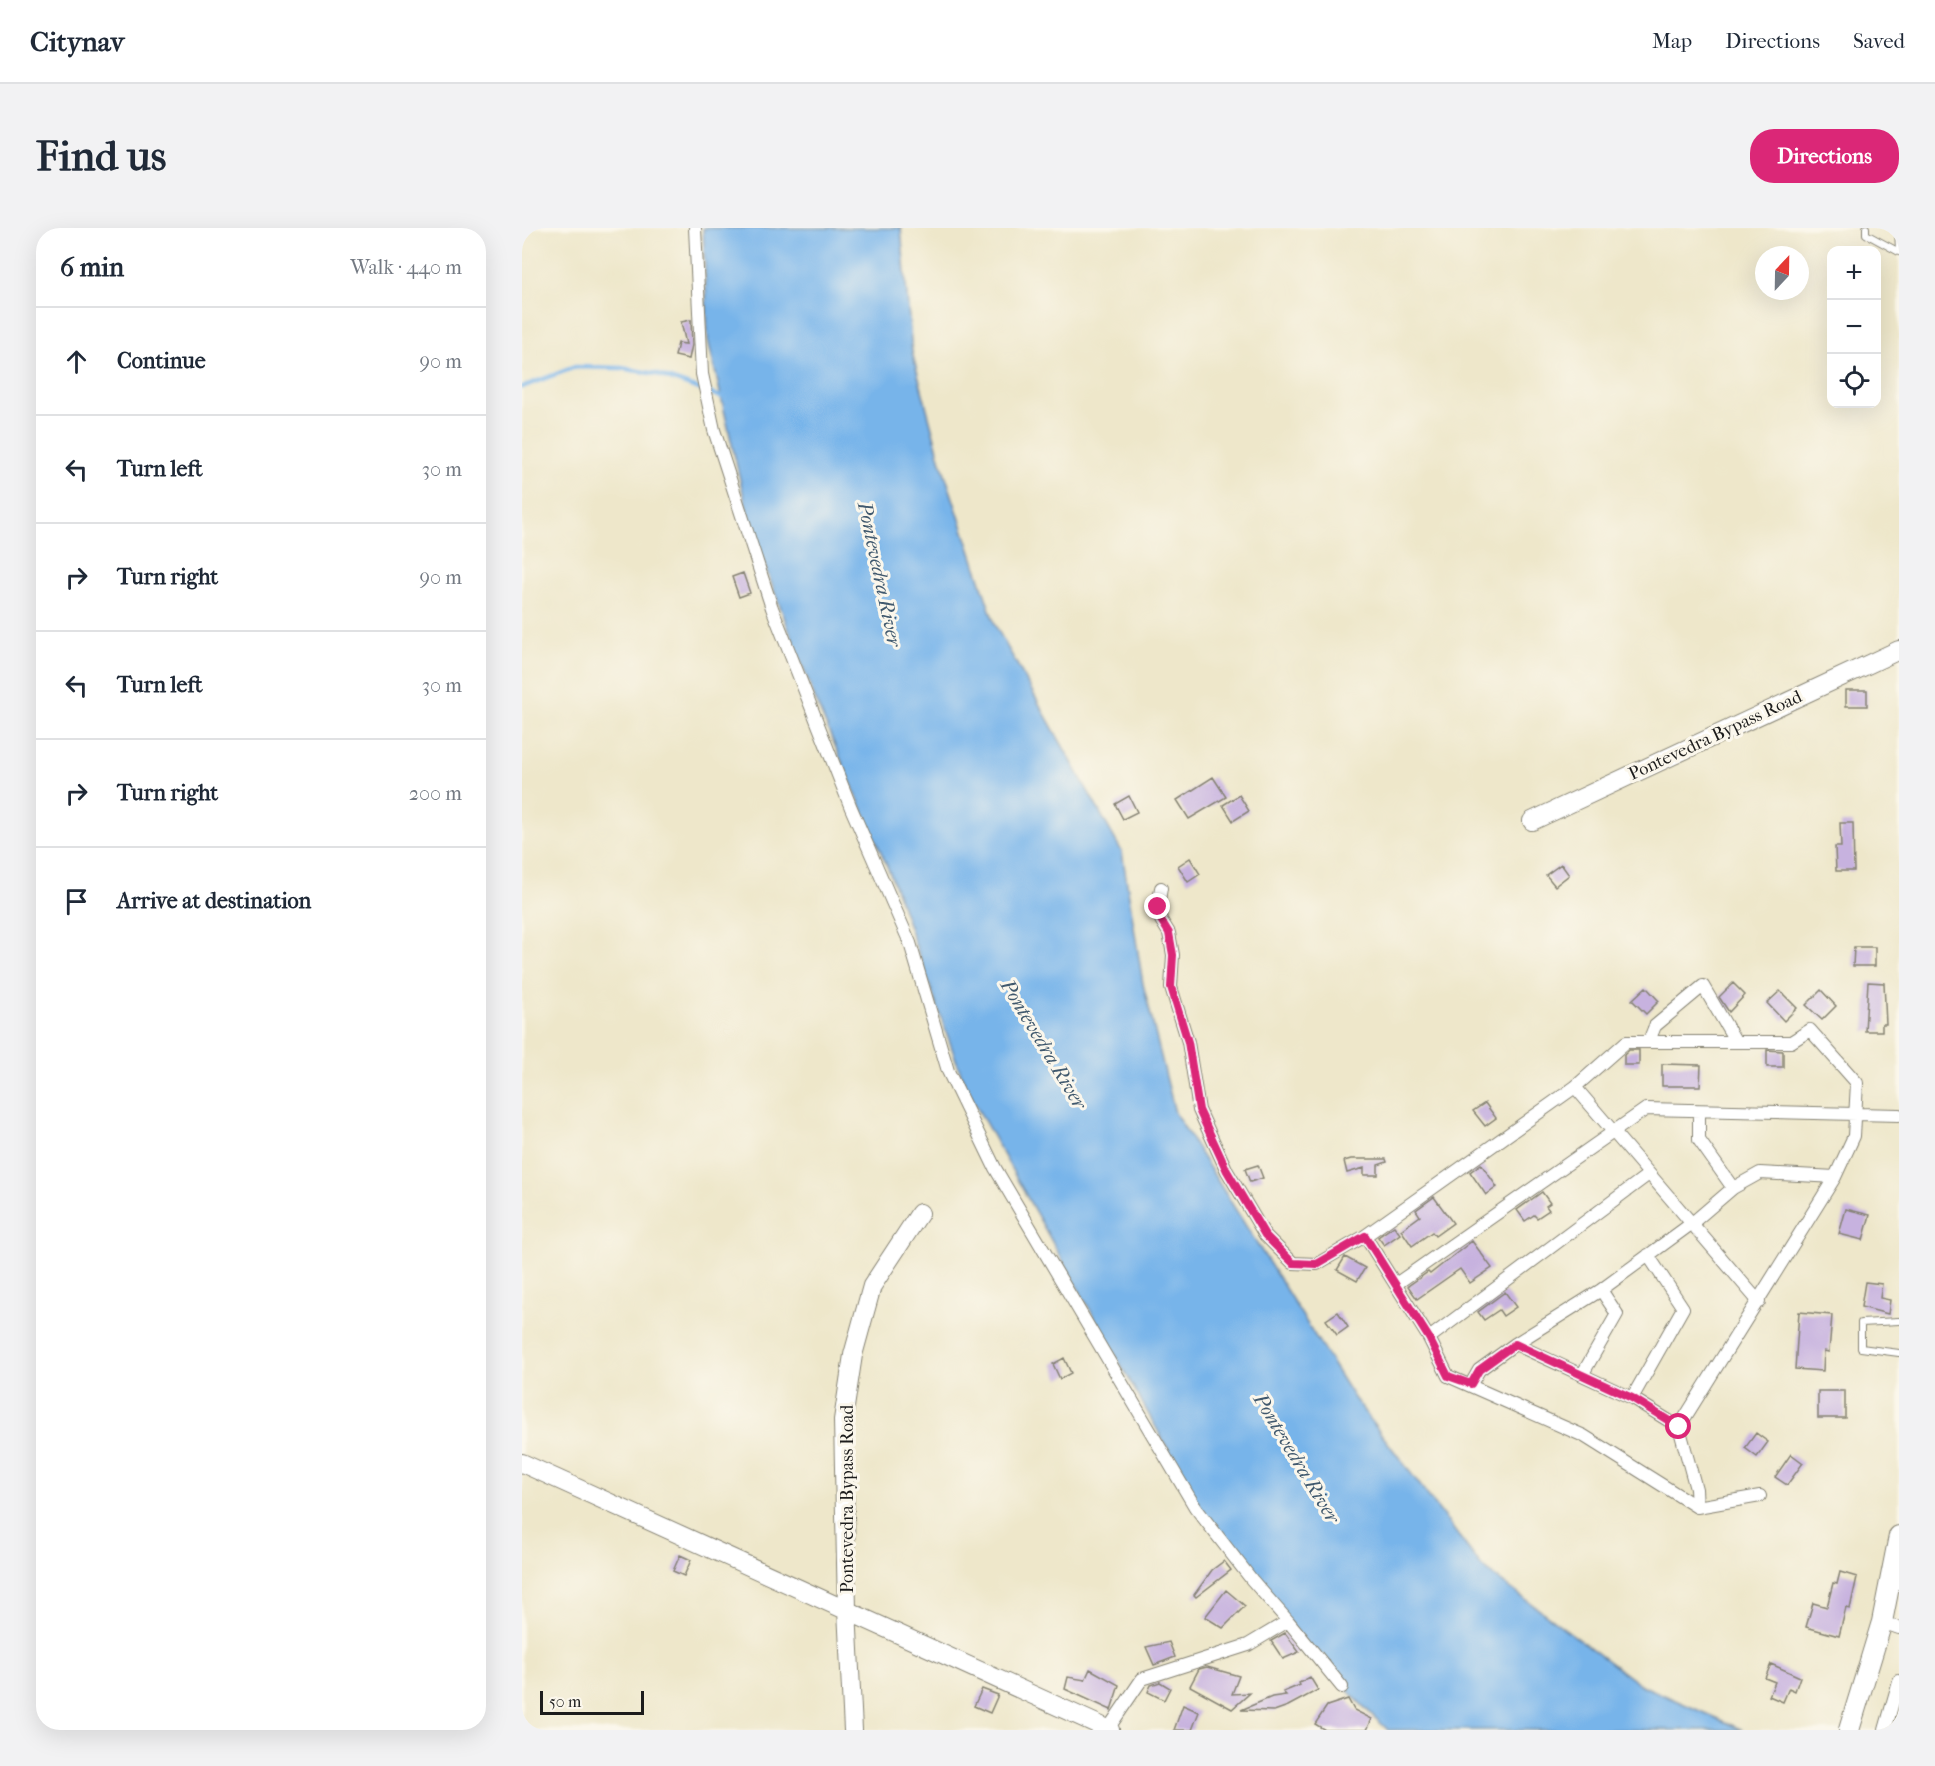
<!DOCTYPE html>
<html lang="en">
<head>
<meta charset="utf-8">
<style>
  :root { --surface:#fff; --page:#f2f2f3; --text:#1f2937; --muted:#747a83; --line:#e0e1e3; --accent:#db2777 }
  body { margin:0; font-family:"IM FELL French Canon",serif; background:var(--page); color:var(--text) }
  .controls { position:absolute; right:18px; top:18px; display:grid; overflow:hidden; border-radius:12px; box-shadow:0 6px 24px #0002 }
  .controls button { width:54px; height:54px; display:grid; place-items:center; padding:0; border:0; border-bottom:2px solid var(--line); background:var(--surface); color:var(--text); font:30px sans-serif }
  .compass { position:absolute; left:1233px; top:18px; width:54px; height:54px; border-radius:50%; background:var(--surface); box-shadow:0 6px 24px #0002; rotate:22deg }
  .scale { position:absolute; left:18px; bottom:15px; width:104px; box-sizing:border-box; padding-left:6px; border:3px solid #1c1c1c; border-top:0; font-size:16px; line-height:21px; white-space:nowrap; color:#1c1c1c; -webkit-text-stroke:4px #fbf7ec; paint-order:stroke }
  .stop { position:absolute; width:18px; height:18px; margin:-14px; border:4px solid #db2777; border-radius:50%; background:#fff }
  .stop.end { background:#db2777; border-color:#fff; box-shadow:0 2px 6px #0008 }
  .list { margin:0; padding:0; list-style:none }
  h2 { display:flex; justify-content:space-between; align-items:center; height:78px; margin:0; padding:0 24px; font-size:26px }
  h2 small { font-size:20px; font-weight:400; color:var(--muted) }
  .list li { display:grid; grid-template-columns:39px 1fr auto; gap:18px; align-items:center; box-sizing:border-box; height:108px; padding:0 24px; border-top:2px solid var(--line) }
  .list b { display:block; font-size:22px; white-space:nowrap }
  .list em { font-size:20px; font-style:normal; color:var(--muted) }
  .icon { flex:none; width:33px; height:33px; fill:none; stroke:currentColor; stroke-width:2; stroke-linecap:round; stroke-linejoin:round }
  .map { position:relative; flex:none; width:1377px; height:1502px; overflow:hidden; border-radius:24px }
  header { display:flex; align-items:center; gap:36px; box-sizing:border-box; height:84px; padding:0 30px; background:var(--surface); border-bottom:2px solid var(--line) }
  header strong { font-size:28px }
  nav { display:flex; gap:33px; margin-inline-start:auto; font-size:21px }
  .intro { display:flex; align-items:center; justify-content:space-between; box-sizing:border-box; height:144px; padding:0 36px }
  h1 { margin:0; font-size:42px }
  .button { padding:15px 27px; border-radius:24px; background:var(--accent); color:#fff; font-size:21px; font-weight:700 }
  main { display:flex; gap:36px; padding:0 36px }
  aside { flex:1; background:var(--surface); border-radius:24px; box-shadow:0 6px 24px #0002 }
  .map>svg:first-child { display:block }
  .water { fill:#77b4ea; stroke:#4a6883; stroke-width:1.5 }
  .lines { fill:none; stroke-linecap:round; stroke-linejoin:round }
  .stream { stroke:#77b4ea; stroke-width:4.5 }
  .building { fill:#c7b2df }
  .lane-casing { stroke:#858273; stroke-width:8 }
  .street-casing { stroke:#858273; stroke-width:14 }
  .secondary-casing { stroke:#858273; stroke-width:20 }
  .primary-casing { stroke:#858273; stroke-width:22 }
  .lane { stroke:#fff; stroke-width:6 }
  .street { stroke:#fff; stroke-width:12 }
  .secondary { stroke:#fff; stroke-width:18 }
  .primary { stroke:#fff; stroke-width:20 }
  .route { stroke:#db2777; stroke-width:8 }
  .labels { text-anchor:middle; stroke-width:6; stroke-linejoin:round; paint-order:stroke }
  .street-label { font-size:18px; fill:#1c1c1c; stroke:#fbf7ec }
  .water-label { font-size:20px; font-style:italic; fill:#40596e; stroke:#fbf7ec }
</style>
</head>
<body>
<header>
<strong>Citynav</strong>
<nav><a>Map</a><a>Directions</a><a>Saved</a></nav>
</header>
<div class="intro"><h1>Find us</h1><a class="button">Directions</a></div>
<main>
<aside>
<h2>6 min<small>Walk · 440 m</small></h2>
<ul class="list">
<li><svg class="icon" aria-label="ahead" viewBox="0 0 24 24"><path d="M12 20V5M6 11l6-6 6 6"/></svg><div><b>Continue</b></div><em>90 m</em></li>
<li><svg class="icon" aria-label="left" viewBox="0 0 24 24"><path d="M17 20v-9H6M10 6l-5 5 5 5"/></svg><div><b>Turn left</b></div><em>30 m</em></li>
<li><svg class="icon" aria-label="right" viewBox="0 0 24 24"><path d="M7 20v-9h11M14 6l5 5-5 5"/></svg><div><b>Turn right</b></div><em>90 m</em></li>
<li><svg class="icon" aria-label="left" viewBox="0 0 24 24"><path d="M17 20v-9H6M10 6l-5 5 5 5"/></svg><div><b>Turn left</b></div><em>30 m</em></li>
<li><svg class="icon" aria-label="right" viewBox="0 0 24 24"><path d="M7 20v-9h11M14 6l5 5-5 5"/></svg><div><b>Turn right</b></div><em>200 m</em></li>
<li><svg class="icon" aria-label="arrive" viewBox="0 0 24 24"><path d="M6 21V4h12l-3 4 3 4H6"/></svg><div><b>Arrive at destination</b></div></li>
</ul>
</aside>
<div class="map">
<svg width="1377" height="1502" viewBox="0 0 1377 1502">
  <rect width="100%" height="100%" fill="#fbf7ec"/>
  <filter id="ink" filterUnits="userSpaceOnUse"><feTurbulence type="fractalNoise" baseFrequency=".0167" numOctaves="2"/><feDisplacementMap in="SourceGraphic" scale="12" xChannelSelector="R" yChannelSelector="G"/><feConvolveMatrix kernelMatrix="1 2 1 2 8 2 1 2 1" color-interpolation-filters="sRGB"/></filter>
  <filter id="wash" filterUnits="userSpaceOnUse"><feTurbulence type="fractalNoise" baseFrequency=".008" numOctaves="4" result="noise"/><feDisplacementMap in="SourceGraphic" scale="24" xChannelSelector="R" yChannelSelector="G"/><feGaussianBlur stdDeviation="1.35" result="paint"/><feColorMatrix in="noise" values="0 0 0 0 0 0 0 0 0 0 0 0 0 0 0 0 0 1.4 0 .05"/><feComposite in="paint" operator="in"/></filter>
  <g filter="url(#wash)">
    <rect width="100%" height="100%" fill="#eee7ca"/>
    <!-- water -->
    <path class="water" d="M181 0H379L390 124 419 234 473 397 600 624 621 756 653 885 832 1170 960 1339 1117 1456 1221 1502H866C797 1439 739 1362 683 1287L444 860 368 645 295 476 230 304 186 112Z"/>
    <g class="lines">
      <!-- stream -->
      <path class="stream" d="M0 159 53 139 99 140 134 146 205 171"/>
    </g>
    <g id="blocks">
      <!-- building -->
      <path class="building" d="M169 92 170 117 167 131 153 128 156 115 164 116 159 94Z
        M221 345 228 365 217 369 210 349Z
        M1324 462H1345V478H1324Z
        M691 549 704 569 667 591 655 572Z
        M717 567 727 583 711 593 701 577Z
        M607 568 615 584 601 591 593 576Z
        M1318 595H1331L1332 643H1314L1313 619H1319Z
        M668 630 678 646 666 654 656 638Z
        M1039 636 1047 647 1033 658 1024 647Z
        M1332 719H1353V738H1331Z
        M1346 754 1362 755 1364 796H1360V803H1343Z
        M1211 755 1223 767 1207 784 1197 769Z
        M1124 759 1137 773 1124 786 1110 772Z
        M1299 762 1314 778 1300 792 1284 777Z
        M1258 763 1275 780 1262 793 1245 775Z
        M1107 822H1117V837H1102V827Z
        M1245 822 1261 823V839H1245Z
        M1140 836 1179 837 1178 858H1140Z
        M963 875 974 890 963 898 951 883Z
        M829 931H864L865 934 856 937V947H842V940L825 945 822 933Z
        M959 936 975 959 964 967 948 944Z
        M736 937 741 950 728 954 723 941Z
        M1020 964 1028 975 1024 978 1027 982 1015 990 1012 987 1003 993 995 982Z
        M912 969 931 995 913 1008 910 1004 890 1018 879 1002 898 988 894 982Z
        M1324 981 1348 987 1341 1012 1317 1006Z
        M872 998 878 1006 862 1017 856 1009Z
        M950 1013 970 1040 948 1055 938 1041 895 1071 886 1058 906 1044 908 1046Z
        M823 1029 843 1040 835 1053 815 1042Z
        M1343 1054 1360 1056 1358 1070 1368 1072 1366 1086 1339 1079Z
        M983 1064 994 1079 981 1088 977 1082 962 1092 956 1084Z
        M816 1084 826 1099 815 1107 804 1092Z
        M1277 1084 1310 1087 1307 1124 1302 1123 1301 1143 1273 1141Z
        M542 1130 549 1145 538 1151 531 1136Z
        M1296 1163H1323V1190H1296Z
        M1234 1205 1246 1214 1235 1229 1223 1220Z
        M1269 1226 1281 1235 1265 1257 1253 1249Z
        M158 1327 169 1332 162 1348 151 1343Z
        M702 1333 709 1342 674 1369 672 1367 690 1342Z
        M1318 1344 1335 1349 1328 1381 1324 1380 1317 1408 1284 1399 1291 1375 1305 1379 1311 1355 1315 1356Z
        M704 1362 723 1378 701 1400 683 1389Z
        M763 1405 777 1424 761 1431 749 1413Z
        M647 1414 653 1429 632 1437 624 1419Z
        M1249 1436 1278 1449 1273 1463 1267 1460 1261 1474 1247 1468 1253 1454 1243 1450Z
        M685 1439 717 1448 710 1466 728 1465 710 1481 668 1458 677 1441Z
        M568 1441 597 1457 589 1482 543 1461 546 1449 563 1452Z
        M788 1449 796 1462 766 1478 752 1483 719 1482 750 1469 764 1467 761 1464 778 1457 777 1455Z
        M638 1454 648 1460 642 1472 626 1464 629 1457Z
        M460 1461 476 1467 468 1485 452 1478Z
        M826 1471 832 1482 850 1491 845 1502H803L793 1496 805 1478Z
        M661 1477 677 1484 670 1502H652Z"/>
    </g>
  </g>
  <g filter="url(#ink)">
    <use href="#blocks" fill-opacity="0" stroke="#858273" stroke-width="1.5"/>
    <g class="lines">
      <defs>
        <path id="lane" d="M1344 0V6L1377 24
          M1376 0 1377 23
          M1377 1093 1339 1095V1120L1377 1125"/>
        <path id="street" d="M173 0 180 146 192 202 250 380 329 580 388 715 426 843 473 940 673 1279 730 1352 766 1393 726 1417 620 1451 586 1501
          M639 660 636 679 639 692 647 705 651 727 649 759 666 814 677 882 705 943 743 1007 771 1035 795 1036 843 1008
          M1127 813 1133 798 1181 758 1214 814
          M1053 859 1237 1074
          M1177 883V912L1211 960
          M874 1056 1124 881 1377 887
          M907 1110 926 1148 1062 1208 1175 1279 1238 1268
          M993 1116 1110 1170 1157 1199 1174 1261 1175 1279
          M1060 1147 1095 1086 1079 1062
          M949 1156 957 1142 993 1116 1079 1062 1169 996 1211 960 1238 945 1313 949 1332 908 1335 855 1288 802 1269 814H1104L1053 859 843 1008 907 1110 1127 946
          M1110 1170 1161 1080 1126 1027
          M1157 1199 1313 949
          M766 1393 820 1459
          M1360 1394 1377 1400
          M1363 1502 1377 1453"/>
        <path id="secondary" d="M1010 593 1377 422
          M0 1235 588 1502
          M331 1502 325 1382 321 1192 331 1127 350 1058 398 985"/>
        <path id="primary" d="M1327 1502 1360 1394 1377 1308"/>
      </defs>
      <!-- lane casing -->
      <use href="#lane" class="lane-casing"/>
      <!-- street casing -->
      <use href="#street" class="street-casing"/>
      <!-- secondary casing -->
      <use href="#secondary" class="secondary-casing"/>
      <!-- primary casing -->
      <use href="#primary" class="primary-casing"/>
      <!-- lane -->
      <use href="#lane" class="lane"/>
      <!-- street -->
      <use href="#street" class="street"/>
      <!-- secondary -->
      <use href="#secondary" class="secondary"/>
      <!-- primary -->
      <use href="#primary" class="primary"/>
    </g>
  </g>
  <g class="lines" filter="url(#ink)">
    <!-- route -->
    <path class="route" d="M636 679 639 692 647 705 651 727 649 759 666 814 677 882 705 943 743 1007 771 1035 795 1036 843 1008 907 1110 926 1148 949 1156 957 1142 993 1116 1110 1170 1157 1199"/>
  </g>
  <g class="labels">
    <!-- street labels -->
    <g class="street-label">
      <text transform="translate(1193 507) rotate(-25)" y="6">Pontevedra Bypass Road</text>
      <text transform="translate(325 1271) rotate(-90)" y="6">Pontevedra Bypass Road</text>
    </g>
    <!-- water labels -->
    <g class="water-label">
      <text transform="translate(358 346) rotate(78)" y="7">Pontevedra River</text>
      <text transform="translate(522 816) rotate(59)" y="7">Pontevedra River</text>
      <text transform="translate(775 1230) rotate(59)" y="7">Pontevedra River</text>
    </g>
  </g>
</svg>
<div class="controls">
<button>+</button>
<button>−</button>
<button><svg class="icon" aria-label="locate" viewBox="0 0 24 24"><circle cx="12" cy="12" r="6"/><path d="M12 2v4M12 18v4M2 12h4M18 12h4"/></svg></button>
</div>
<svg class="compass" viewBox="-18 -18 36 36"><path d="M0-13l5 13h-10z" fill="#e53935"/><path d="M0 13l5-13h-10z" fill="#747a83"/></svg>
<div class="scale">50 m</div>
<div class="stop" style="left:1157px;top:1199px"></div>
<div class="stop end" style="left:636px;top:679px"></div>
</div>
</main>
</body>
</html>
